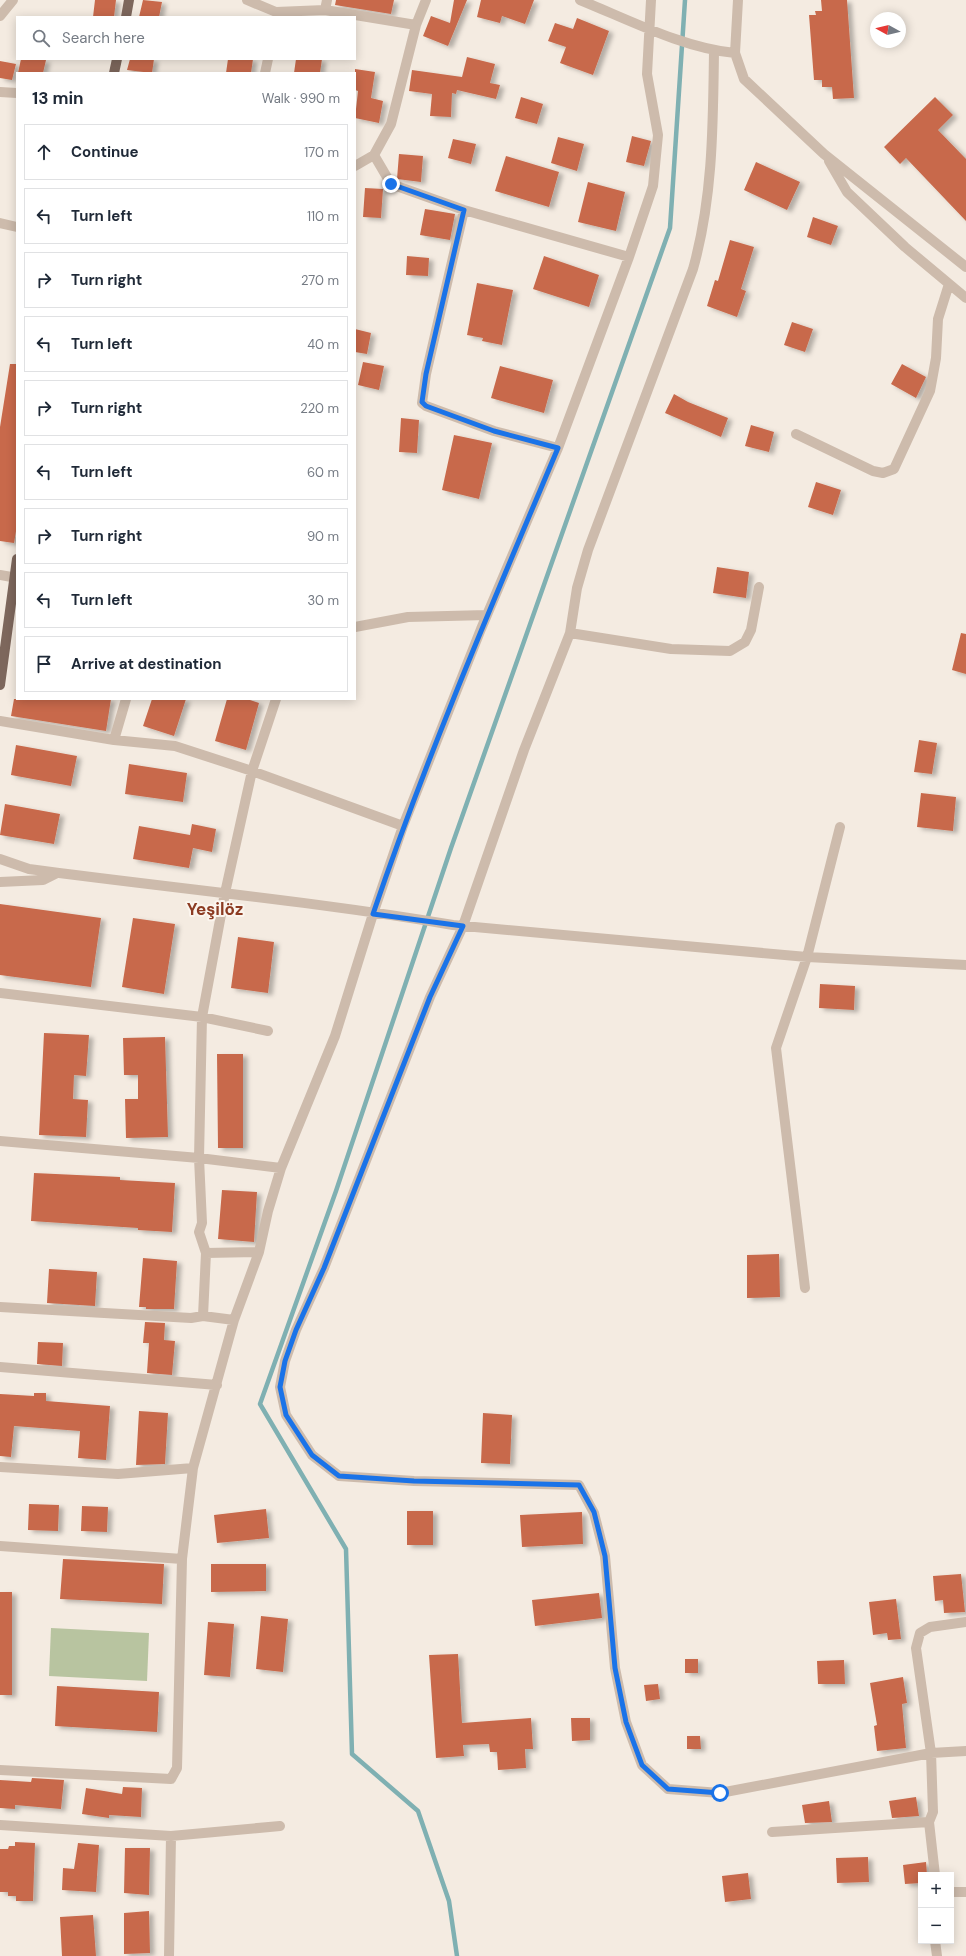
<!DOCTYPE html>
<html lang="en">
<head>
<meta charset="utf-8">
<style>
  :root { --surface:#fff; --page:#f2f2f3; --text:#1f2937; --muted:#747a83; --line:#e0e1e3 }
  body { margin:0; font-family:"DM Sans",sans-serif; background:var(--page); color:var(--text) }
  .controls { position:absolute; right:12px; bottom:12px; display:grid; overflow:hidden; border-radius:0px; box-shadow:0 2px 10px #0003 }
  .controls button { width:36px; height:36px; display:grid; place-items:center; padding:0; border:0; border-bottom:1px solid var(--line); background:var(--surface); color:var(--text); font:20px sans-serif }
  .compass { position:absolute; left:870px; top:12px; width:36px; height:36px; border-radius:50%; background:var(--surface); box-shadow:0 2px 10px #0003; rotate:278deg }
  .stop { position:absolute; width:12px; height:12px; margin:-9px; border:3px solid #1a73e8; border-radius:50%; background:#fff }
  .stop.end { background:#1a73e8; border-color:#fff; box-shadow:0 1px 4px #0008 }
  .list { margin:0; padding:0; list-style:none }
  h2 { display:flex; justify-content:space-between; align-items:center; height:52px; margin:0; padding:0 16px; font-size:17px }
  h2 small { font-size:13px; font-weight:400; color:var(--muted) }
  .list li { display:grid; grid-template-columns:26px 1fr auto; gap:12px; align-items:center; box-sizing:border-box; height:56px; margin:0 8px 8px; padding:0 8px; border:1px solid var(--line); border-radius:0px }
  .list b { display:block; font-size:15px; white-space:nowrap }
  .list em { font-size:13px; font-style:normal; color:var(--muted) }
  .icon { flex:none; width:22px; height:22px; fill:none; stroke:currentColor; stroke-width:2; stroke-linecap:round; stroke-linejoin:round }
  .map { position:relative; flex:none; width:966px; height:1956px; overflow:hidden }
  .search { position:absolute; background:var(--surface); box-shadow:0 2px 10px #0003; left:16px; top:16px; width:340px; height:44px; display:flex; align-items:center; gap:10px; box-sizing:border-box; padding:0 14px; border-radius:0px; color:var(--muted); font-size:15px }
  .panel { position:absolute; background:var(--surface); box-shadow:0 2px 10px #0003; left:16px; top:72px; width:340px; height:628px; border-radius:0px }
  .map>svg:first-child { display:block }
  .green { fill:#b8c4a0 }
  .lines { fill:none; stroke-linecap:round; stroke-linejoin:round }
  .stream { stroke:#7fb0b2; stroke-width:4.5 }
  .building { fill:#c8694b; filter:url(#shadow) }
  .minor { stroke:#cdbbac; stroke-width:10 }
  .major { stroke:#7d675c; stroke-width:10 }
  .route { stroke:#1a73e8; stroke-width:5 }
  .labels { text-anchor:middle; stroke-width:4; stroke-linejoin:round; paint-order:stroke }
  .district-label { font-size:17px; font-weight:bold; fill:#8c3b22; stroke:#fbf5ee }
</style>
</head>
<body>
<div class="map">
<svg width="966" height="1956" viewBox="0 0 966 1956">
  <defs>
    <filter id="shadow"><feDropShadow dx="4.5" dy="2.5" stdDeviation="2" flood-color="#0004"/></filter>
  </defs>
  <rect width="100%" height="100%" fill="#f4ebe1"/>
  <!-- green -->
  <path class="green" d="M51 1628 149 1633 147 1681 49 1676Z"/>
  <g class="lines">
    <!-- stream -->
    <path class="stream" d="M457 1956 449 1901 418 1811 352 1754 346 1549 260 1404 336 1191 451 848 670 228 685 0"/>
  </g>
  <!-- building -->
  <path class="building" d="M95 0H116L114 17H93Z
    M143 0 162 2 159 17H139Z
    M336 0H394L391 14 335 5Z
    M454 0H467L448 46 423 36 431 16 450 23Z
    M481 0H534L525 24 502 16 500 23 477 17Z
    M821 0H847L854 98 833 99 832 87H822V80H814L809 15H816L815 11H822Z
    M577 18 609 31 593 75 560 63 566 47 548 41 555 23 573 29Z
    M467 57 495 64 490 83 500 85 496 99 457 90 456 94 452 93 451 117 430 116 432 94 409 91 412 70 462 77Z
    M21 59 46 60 43 73H18Z
    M130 59H154L152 73 127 70Z
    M228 59H253L251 73H226Z
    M296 59H322L320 73H294Z
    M0 61 16 64 12 80 0 78Z
    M355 69 375 72 371 98 383 101 379 123 355 118 358 91 355 90Z
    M521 97 543 104 537 124 515 118Z
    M935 97 953 115 938 130 966 159V221L906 158 900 164 884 147Z
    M632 136 651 141 644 166 626 162Z
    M558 137 584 144 577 171 551 163Z
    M453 139 476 144 471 164 448 158Z
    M399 154 423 156 421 182 397 179Z
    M506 156 559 172 549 207 495 191Z
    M756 162 800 182 787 210 744 190Z
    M588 182 625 192 616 231 578 222Z
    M365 188 383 189 381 218 363 217Z
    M425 209 455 214 450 240 420 235Z
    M813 217 838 226 831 245 807 237Z
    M730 240 754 247 741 289 746 291 737 317 707 306 715 280 718 281Z
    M407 256 429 258 428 276 406 275Z
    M544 256 599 275 589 307 533 289Z
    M477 283 513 290 502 345 482 341 483 338 467 335Z
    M792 322 813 329 805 352 784 345Z
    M355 329 371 333 367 354 355 352Z
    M363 362 384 366 379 390 358 385Z
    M10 364H17V525L14 543 0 541V427Z
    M902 364 926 377 916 398 891 384Z
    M500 366 553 380 544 413 491 398Z
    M674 394 688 402 728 418 721 437 665 413Z
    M401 418 419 420 417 453 399 452Z
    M751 425 774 432 769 452 745 446Z
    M454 435 492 443 479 499 442 490Z
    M816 482 841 490 833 515 808 507Z
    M717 567 749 572 746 598 713 593Z
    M961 633 966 634V674L952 670Z
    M14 699H111L106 731 11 716Z
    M152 699H186L174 736 143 726Z
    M227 699H247L259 703 246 750 215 741Z
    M919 740 937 743 932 774 914 772Z
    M16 745 77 756 71 786 11 775Z
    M129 764 187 773 183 802 125 794Z
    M921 793 956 797 953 831 917 827Z
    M5 804 60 814 54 844 0 835Z
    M192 824 216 829 212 852 193 848 189 868 133 859 139 826 190 835Z
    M0 904 101 918 91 987 0 975Z
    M133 918 175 924 164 994 122 987Z
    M238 937 274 942 268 993 231 988Z
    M820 984 855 986 854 1010 819 1008Z
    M44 1033 89 1035 86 1076 74 1075 73 1099 88 1100 86 1137 39 1135Z
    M165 1037 168 1137 126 1138 125 1099H138V1075H124L123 1038Z
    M217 1054H243V1148H218Z
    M34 1173 120 1177V1180L175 1183 172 1232 138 1230V1228L31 1221Z
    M222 1190 257 1192 254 1242 218 1239Z
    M779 1254 780 1297 747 1298V1255Z
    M143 1258 177 1261 174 1309H146V1307H139Z
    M49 1269 97 1272 95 1306 47 1303Z
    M145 1322 165 1323 164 1340 175 1341 172 1375 147 1373 149 1343H143Z
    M38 1342 63 1343 62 1366 37 1364Z
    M34 1393H46V1401L110 1406 106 1460 78 1458 80 1431 14 1426 11 1457 0 1456V1394L34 1396Z
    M139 1411 168 1413 165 1464 136 1465Z
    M483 1413 512 1415 510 1464 481 1463Z
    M29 1504 59 1505 58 1531 28 1530Z
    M82 1506 108 1507 107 1532 81 1531Z
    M266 1509 269 1538 217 1543 214 1515Z
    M407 1511H433V1545H407Z
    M582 1512 583 1544 522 1547 520 1515Z
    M63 1559 164 1564 162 1604 60 1599Z
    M211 1564H266V1591L211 1592Z
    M961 1574 965 1612 944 1613 943 1600 935 1601 933 1576Z
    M0 1592H12V1695H0Z
    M599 1593 602 1618 535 1626 532 1600Z
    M896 1599 901 1639 888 1640 887 1633 873 1635 869 1602Z
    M261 1616 288 1619 283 1672 256 1669Z
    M208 1622 234 1624 230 1677 204 1675Z
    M458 1654 462 1723 531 1718 533 1749H525L526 1768 498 1770 497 1752H490L489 1744 463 1745 464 1756 436 1758 429 1655Z
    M685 1659H698V1673H685Z
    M844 1660 845 1684H818L817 1661Z
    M903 1677 907 1703 902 1704 906 1748 877 1751 874 1726 877 1725 870 1683Z
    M658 1684 660 1699 646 1701 644 1685Z
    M57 1686 159 1692 157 1732 55 1726Z
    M571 1718H590V1740L572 1741Z
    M687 1736H700L701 1749H687Z
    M32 1778 64 1780 61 1809 15 1805V1809L0 1808V1780L31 1782Z
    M123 1787 142 1788 141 1817 109 1815V1818L82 1814 86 1788 122 1794Z
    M916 1797 919 1816 892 1818 889 1801Z
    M829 1801 832 1822 805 1823 802 1805Z
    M15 1842 35 1843 33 1901H16V1896H8V1892H0V1849H8L9 1846H15Z
    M78 1843 99 1845 96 1892 62 1890 63 1868 74 1869Z
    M125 1848H150L149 1895 124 1893Z
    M868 1857 869 1882 837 1883 836 1858Z
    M926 1862 927 1875H921V1883L905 1884 903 1865Z
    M748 1873 751 1899 725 1902 722 1876Z
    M149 1911 150 1953 124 1954V1913Z
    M93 1915 96 1956H62L60 1917Z"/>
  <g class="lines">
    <!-- minor -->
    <path class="minor" d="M247 0 276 12 325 10 416 25
      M580 0C627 19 685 49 735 53
      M738 0 735 53 744 79 824 154 966 267
      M325 10 327 0
      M0 16 13 0
      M265 73 268 59
      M0 92 17 93
      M374 155 391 184 464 210 629 257
      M829 161 847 192 905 247 966 298
      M355 166 374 155 391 124 416 25 426 0
      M464 210 426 374 422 403 426 406 494 431 558 448
      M0 223 17 227
      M796 434 873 471 883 473 894 469 930 391 936 358 938 319 949 284
      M0 575 17 578
      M759 587 751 630 745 642 730 651 671 649 570 633 524 750 463 926 430 997 324 1268 296 1330 285 1361 280 1387 286 1415 312 1455 339 1476 414 1481 579 1485 594 1513 605 1556 615 1668 626 1722 642 1765 668 1789 720 1793 931 1753 966 1751
      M355 627 408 617 487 615
      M570 633 577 588 588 550 693 269C713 198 713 125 714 51
      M0 721 114 740 175 746 252 771 403 826
      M114 740 126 699
      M0 859 29 869C170 888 312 901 453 925L807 957 966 965
      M0 882 43 880 57 873
      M0 993 202 1017 268 1031
      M0 1141 199 1158 281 1168
      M206 1253 259 1252
      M805 1288 776 1048 807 957 840 827
      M0 1307 191 1318 203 1316 234 1320
      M203 1316 206 1253 199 1232 202 1223 199 1158 202 1017 225 893 252 771 276 699
      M0 1367 217 1385
      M0 1467 118 1474 193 1468
      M0 1546 182 1559
      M0 1770 171 1779 177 1768 182 1559 193 1468 234 1320 259 1252 268 1211 281 1168 335 1036 373 914 403 826 481 629 558 448 629 257 653 186 658 135 647 74 651 0
      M0 1825 171 1836 280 1826
      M772 1832 929 1822
      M935 1875 929 1822 933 1812 931 1753 916 1648 920 1633 930 1627 966 1622
      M951 1892H966
      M935 1941 937 1956
      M169 1956 171 1836"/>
    <!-- major -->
    <path class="major" d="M126 17 129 0
      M114 73 117 59
      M0 685 17 559"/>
  </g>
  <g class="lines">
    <!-- route -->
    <path class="route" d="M391 184 464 210 426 374 422 402 426 406 494 431 558 448C493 602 427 755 373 914L463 926 430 997 324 1268 296 1330 285 1361 280 1387 286 1415 312 1455 339 1476 414 1481 579 1485 594 1512 605 1556 615 1668 626 1722 642 1765 668 1789 720 1793"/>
  </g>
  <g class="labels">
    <!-- district labels -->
    <g class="district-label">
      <text x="215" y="915">Yeşilöz</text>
    </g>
  </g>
</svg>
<div class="controls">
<button>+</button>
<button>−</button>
</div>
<svg class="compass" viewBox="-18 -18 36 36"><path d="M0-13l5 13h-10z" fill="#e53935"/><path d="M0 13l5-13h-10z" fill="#747a83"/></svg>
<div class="stop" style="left:720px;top:1793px"></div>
<div class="stop end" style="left:391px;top:184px"></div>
<div class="search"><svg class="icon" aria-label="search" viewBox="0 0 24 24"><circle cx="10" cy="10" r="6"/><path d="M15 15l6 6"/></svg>Search here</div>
<section class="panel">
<h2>13 min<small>Walk · 990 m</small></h2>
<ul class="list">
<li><svg class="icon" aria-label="ahead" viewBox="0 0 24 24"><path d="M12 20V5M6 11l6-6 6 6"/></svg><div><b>Continue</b></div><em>170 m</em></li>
<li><svg class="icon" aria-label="left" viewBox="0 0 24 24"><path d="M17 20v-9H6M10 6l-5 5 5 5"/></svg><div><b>Turn left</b></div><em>110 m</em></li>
<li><svg class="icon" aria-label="right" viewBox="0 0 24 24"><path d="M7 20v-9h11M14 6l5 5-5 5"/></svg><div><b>Turn right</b></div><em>270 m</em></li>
<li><svg class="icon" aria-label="left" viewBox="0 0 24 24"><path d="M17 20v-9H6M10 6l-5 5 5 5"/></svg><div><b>Turn left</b></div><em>40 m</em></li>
<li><svg class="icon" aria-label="right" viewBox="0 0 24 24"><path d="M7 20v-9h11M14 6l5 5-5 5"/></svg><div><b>Turn right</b></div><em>220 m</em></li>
<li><svg class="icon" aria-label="left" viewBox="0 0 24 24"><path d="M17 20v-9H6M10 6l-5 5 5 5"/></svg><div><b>Turn left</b></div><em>60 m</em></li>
<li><svg class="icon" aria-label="right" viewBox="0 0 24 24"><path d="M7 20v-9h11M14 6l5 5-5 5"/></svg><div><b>Turn right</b></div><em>90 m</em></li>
<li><svg class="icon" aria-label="left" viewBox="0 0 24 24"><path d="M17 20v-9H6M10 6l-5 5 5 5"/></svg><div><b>Turn left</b></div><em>30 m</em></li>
<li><svg class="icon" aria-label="arrive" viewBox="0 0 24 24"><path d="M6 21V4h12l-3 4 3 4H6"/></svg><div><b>Arrive at destination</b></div></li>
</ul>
</section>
</div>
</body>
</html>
